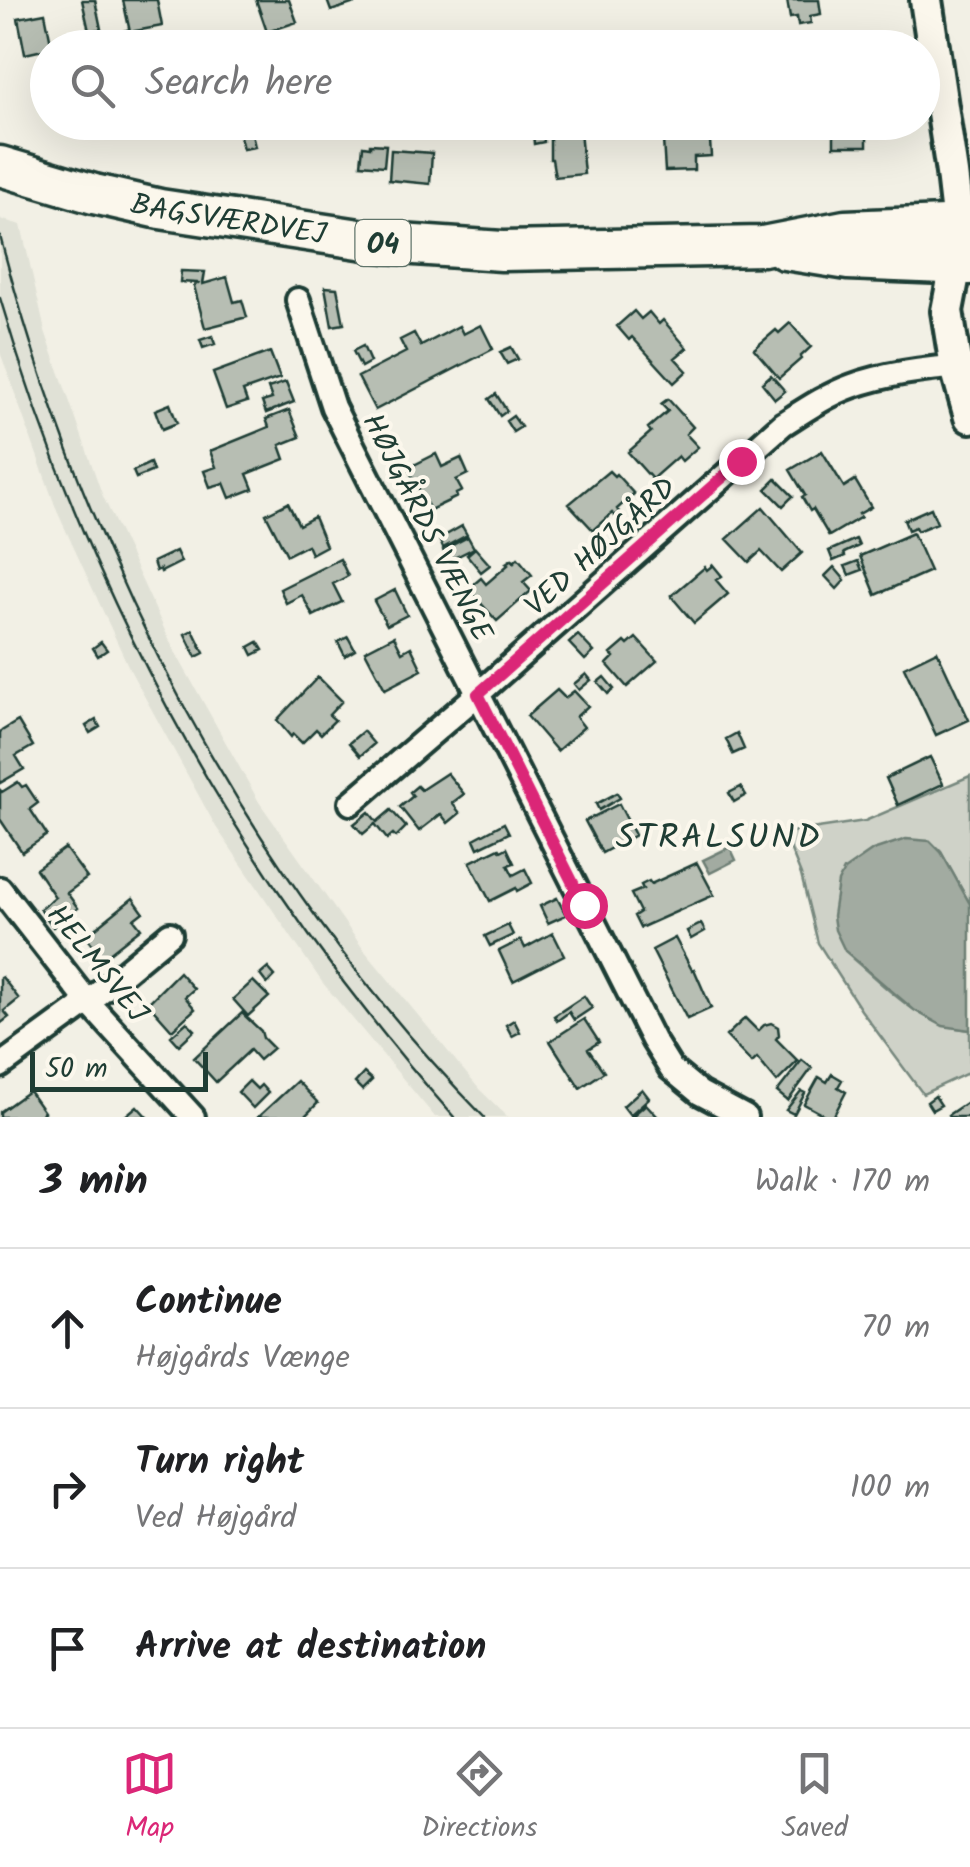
<!DOCTYPE html>
<html lang="en">
<head>
<meta charset="utf-8">
<style>
  :root { --surface:#fff; --page:#f6f6f6; --text:#202124; --muted:#757577; --line:#e0e0e0; --accent:#db2777 }
  body { margin:0; font-family:Kalam,sans-serif; background:var(--page); color:var(--text) }
  .scale { position:absolute; left:30px; bottom:25px; width:178px; box-sizing:border-box; padding-left:10px; border:5px solid #1f3d34; border-top:0; font-size:28px; line-height:35px; white-space:nowrap; color:#1f3d34; -webkit-text-stroke:8px #fbf7ec; paint-order:stroke }
  .stop { position:absolute; width:30px; height:30px; margin:-22px; border:8px solid #db2777; border-radius:50%; background:#fff }
  .stop.end { background:#db2777; border-color:#fff; box-shadow:0 2px 10px #0008 }
  .list { margin:0; padding:0; list-style:none }
  h2 { display:flex; justify-content:space-between; align-items:center; height:130px; margin:0; padding:0 40px; font-size:42px }
  h2 small { font-size:32px; font-weight:400; color:var(--muted) }
  .list li { display:grid; grid-template-columns:65px 1fr auto; gap:30px; align-items:center; box-sizing:border-box; height:160px; padding:0 40px; border-top:2px solid var(--line) }
  .list b { display:block; font-size:38px; white-space:nowrap }
  .list p { margin:0; font-size:32px; white-space:nowrap; color:var(--muted) }
  .list em { font-size:32px; font-style:normal; color:var(--muted) }
  .icon { flex:none; width:55px; height:55px; fill:none; stroke:currentColor; stroke-width:2; stroke-linecap:round; stroke-linejoin:round }
  .map { position:relative; flex:none; width:970px; height:1117px; overflow:hidden }
  .search { position:absolute; background:var(--surface); box-shadow:0 10px 40px #0002; left:30px; right:30px; top:30px; height:110px; display:flex; align-items:center; gap:25px; box-sizing:border-box; padding:0 35px; border-radius:55px; color:var(--muted); font-size:38px }
  .sheet { height:610px; background:var(--surface) }
  nav { display:flex; justify-content:space-around; align-items:center; box-sizing:border-box; height:140px; border-top:2px solid var(--line); background:var(--surface); font-size:28px; color:var(--muted) }
  nav a { display:grid; justify-items:center; gap:5px }
  nav .on { color:var(--accent) }
  .map>svg:first-child { display:block }
  .built { fill:#e0e1d6 }
  .green { fill:#cfd2c8; stroke:#77887e; stroke-width:2.5 }
  .water { fill:#a2aba1; stroke:#6e7f75; stroke-width:2.5 }
  .building { fill:#b7beb3; stroke:#1f3d34; stroke-width:2.5 }
  .lines { fill:none; stroke-linecap:round; stroke-linejoin:round }
  .minor-casing { stroke:#1f3d34; stroke-width:30 }
  .tertiary-casing { stroke:#1f3d34; stroke-width:38 }
  .primary-casing { stroke:#1f3d34; stroke-width:45 }
  .minor { stroke:#fbf7ec; stroke-width:22 }
  .tertiary { stroke:#fbf7ec; stroke-width:30 }
  .primary { stroke:#fbf7ec; stroke-width:38 }
  .tram { stroke:#1f3d34; stroke-width:2.5 }
  .route { stroke:#db2777; stroke-width:12 }
  .labels { text-anchor:middle; stroke-width:8; stroke-linejoin:round; paint-order:stroke }
  .shield { fill:#fbf7ec; stroke:#61756b; stroke-width:2.5 }
  .shield-label { font-size:28px; font-weight:bold; fill:#1f3d34 }
  .street-label { font-size:30px; fill:#1f3d34; stroke:#fbf7ec }
  .quarter-label { font-size:35px; letter-spacing:2.5px; fill:#1f3d34; stroke:#fbf7ec }
</style>
</head>
<body>
<div class="map">
<svg width="970" height="1117" viewBox="0 0 970 1117">
  <rect width="100%" height="100%" fill="#f2f0e5"/>
  <filter id="ink" filterUnits="userSpaceOnUse"><feTurbulence type="fractalNoise" baseFrequency=".01" numOctaves="2"/><feDisplacementMap in="SourceGraphic" scale="20" xChannelSelector="R" yChannelSelector="G"/><feConvolveMatrix kernelMatrix="1 2 1 2 8 2 1 2 1" color-interpolation-filters="sRGB"/></filter>
  <g filter="url(#ink)">
    <!-- built -->
    <path class="built" d="M0 219 21 225 45 331 102 494 173 648 259 802 364 950 480 1090 508 1117H435L322 982 216 827 130 670 57 511 0 352Z"/>
    <!-- green -->
    <path class="green" d="M970 776V904L941 852 930 841 853 959C889 989 920 1026 970 1030V1072L923 1094 861 1010 818 943 801 875 784 833 865 821Z"/>
    <!-- water -->
    <path class="water" d="M906 839 930 841 941 852 970 904V1030L943 1026 914 1010 845 951 835 930 833 916 838 882 844 870 873 850Z
      M730 847 736 860 710 873 703 860Z"/>
    <!-- building -->
    <path class="building" d="M82 0H95L101 29 89 31Z
      M123 0H157L162 26 130 32Z
      M256 0H289L297 22 267 32Z
      M327 0H360L361 1 331 11Z
      M787 0H819L821 14 810 16 811 23 798 25 797 17 790 18Z
      M45 13 52 48 25 54 18 18Z
      M127 30 128 36 137 34 141 48H111L108 36Z
      M824 37 826 48H771L794 43V41Z
      M144 122H179V123L147 132Z
      M532 122H543L544 142 534 144Z
      M834 122H871V133H867V146H834Z
      M250 125 255 147 243 149 238 128Z
      M580 131 584 174 555 177 552 159H550V134Z
      M706 138 710 141 711 156 694 157V170L665 171 663 140Z
      M370 144 386 145 384 166 361 164 363 146 370 147Z
      M391 150 432 153 430 184 389 180Z
      M181 271 205 272 203 284 227 277 234 302 242 300 247 317 205 328 194 286 198 283 180 282Z
      M325 287 337 288 344 324 332 326Z
      M634 311 641 319 649 312 659 324 663 320 687 348 675 358 687 371 674 383 632 337 629 340 617 326Z
      M790 323 811 347 800 357 801 359 779 378 754 349 776 330 779 333Z
      M481 325 493 349 375 410 358 377 406 352 400 340 414 333 421 346 459 326 463 334Z
      M212 336 215 344 203 348 200 340Z
      M363 346 370 362 361 367 353 351Z
      M511 347 518 359 507 364 500 352Z
      M270 352 280 378 243 391 247 402 226 409 213 373Z
      M771 375 785 391 775 399 762 383Z
      M286 382 294 402 266 413 262 402 272 399 268 388Z
      M496 394 507 411 500 416 489 399Z
      M668 399 693 427 686 434 698 447 682 461 678 456 652 479 628 452 651 432 648 428 668 411 661 404Z
      M170 404 177 423 162 429 155 410Z
      M289 410 300 437 280 445 285 459 247 474 253 489 230 498 224 483 210 487 204 471 216 467 210 451 269 427 266 419Z
      M513 416 521 427 513 432 506 421Z
      M822 451 844 487 855 480 871 507 859 514 861 517 829 536 813 509 810 511 802 497 805 495 790 470Z
      M436 454 442 467 461 458 468 474 456 480 462 491 456 494 457 497 430 510 408 468Z
      M150 463 153 471 136 478 133 471Z
      M609 471 614 476 616 474 634 494 617 509 619 512 615 516 612 513 593 530 569 504Z
      M776 479 793 496 783 506 766 489Z
      M288 503 299 525 314 517 326 546 311 554 307 545 287 555 266 514Z
      M763 507 802 553 781 572 761 551 749 562 727 539Z
      M931 508 937 523 917 531 915 527 908 530 904 520Z
      M462 526 467 535 443 548 439 539Z
      M913 533 930 571 876 595 860 556Z
      M468 537 474 548 448 561 443 550Z
      M856 539 859 546 844 553 845 556 833 561 829 551Z
      M475 548 490 565 481 572 467 555Z
      M176 551 181 562 161 572 160 569 156 571 153 562Z
      M518 558 532 575 523 582 531 591 497 621 468 589 481 578 486 584 508 565 506 563 512 559 514 562Z
      M340 559 348 576 333 584 342 602 313 616 302 595 286 603 280 589Z
      M858 561 862 570 849 575 845 566Z
      M713 565 722 576 716 580 728 594 694 623 671 596 705 567 707 570Z
      M834 567 845 580 837 589 825 576Z
      M395 590 407 615 387 625 374 601Z
      M193 630 204 653 196 657 185 634Z
      M578 635 594 652 585 660 569 643Z
      M394 636 402 652 411 647 422 670 385 689 365 651Z
      M348 637 355 650 345 656 338 642Z
      M636 638 657 661 627 687 607 664 614 657 611 654 625 642 628 645Z
      M101 642 107 650 98 656 93 648Z
      M258 642 263 650 253 655 249 647Z
      M937 651 969 720 936 735 904 667Z
      M586 674 591 680 579 690 574 684Z
      M318 677 342 701 329 715 335 720 321 734 316 729 302 743 293 734 291 737 277 720Z
      M604 677 614 689 608 694 598 682Z
      M557 690 565 698 574 691 588 706 576 717 584 727 557 751 527 716Z
      M96 720 100 727 90 733 86 726Z
      M18 721 33 746 16 756 24 769 0 783V732Z
      M363 731 374 744 360 756 349 743Z
      M737 733 744 749 733 754 726 739Z
      M930 757 943 784 898 805 886 778Z
      M447 773 464 794 452 803 460 813 448 823 441 814 419 831 400 807 413 796 410 792 417 786 421 790Z
      M18 782 22 787 26 785 38 803 30 809 47 835 22 852 0 819V790L2 792Z
      M741 787 746 795 734 802 729 793Z
      M617 793 620 798 599 810 596 804Z
      M619 804 635 835 602 853 585 821Z
      M391 810 406 827 396 837 393 834 387 839 375 824 363 834 354 824 369 812 377 822Z
      M504 823 509 833 478 848 474 839Z
      M65 848 87 878 67 893 78 908 53 927 40 909 55 897 36 869Z
      M499 848 501 851 507 848 514 863 508 865 513 875 525 869 532 883 517 891 516 888 490 901 470 862Z
      M697 863 714 895 640 928 634 916 640 912 631 894 643 889 641 885 649 881 651 884Z
      M133 898 143 912 134 919 141 928 103 958 86 936Z
      M557 898 566 915 548 923 540 906Z
      M701 924 705 931 691 939 687 931Z
      M508 925 513 935 490 946 485 936Z
      M553 933 564 955 513 981 499 951 521 940 525 948Z
      M675 938 692 970 694 969 711 1008 687 1019 652 950Z
      M268 968 275 976 267 984 260 975Z
      M179 972 194 989 185 997 195 1009 172 1030 148 1003Z
      M2 977 19 999 4 1011 9 1017 0 1024V978Z
      M253 981 269 997 248 1016 233 999Z
      M584 996 592 1008 574 1020 569 1012 557 1021 554 1016Z
      M242 1013 261 1031 263 1038 273 1048 259 1060 250 1050 216 1082 194 1058Z
      M745 1018 758 1031 764 1025 771 1023 778 1027 779 1035 776 1039 798 1061 777 1082 757 1058 752 1063 726 1036Z
      M584 1019 599 1042 588 1049 604 1072 580 1088 550 1041Z
      M514 1020 520 1032 512 1036 506 1025Z
      M187 1022 195 1030 179 1045 171 1036Z
      M802 1060 812 1068 788 1101 777 1092Z
      M364 1073 372 1080 362 1090 355 1083Z
      M832 1074 842 1080 838 1087 846 1092 833 1117H828L804 1104 819 1077 827 1082Z
      M249 1081 257 1089 261 1085 268 1093 253 1108 238 1092Z
      M297 1081 318 1103 304 1117H258Z
      M642 1089 649 1098 630 1115 623 1106Z
      M29 1091 44 1112 38 1117H0V1112Z
      M801 1091 805 1093 794 1114 786 1110Z
      M935 1096 941 1105 932 1110 927 1102Z
      M970 1100V1117H949L948 1115Z
      M646 1104 658 1117H631Z
      M137 1106 147 1117H124Z"/>
    <g class="lines">
      <defs>
        <path id="minor" d="M298 300 333 407 653 1040 671 1069 700 1093 745 1117
          M351 803 478 694 783 424C805 410 827 395 852 386 888 373 930 368 968 366
          M0 889 88 1002 193 1117
          M0 1066 88 1002 170 934"/>
        <path id="tertiary" d="M926 0 952 173 958 225 956 264 947 311 956 367 970 417"/>
        <g id="primary">
          <path id="s1" d="M0 166 94 194 160 209 386 243 502 251 763 246 845 230 970 225"/>
          <path d="M785 250 848 260 970 265"/>
        </g>
      </defs>
      <!-- minor casing -->
      <use href="#minor" class="minor-casing"/>
      <!-- tertiary casing -->
      <use href="#tertiary" class="tertiary-casing"/>
      <!-- primary casing -->
      <use href="#primary" class="primary-casing"/>
      <!-- minor -->
      <use href="#minor" class="minor"/>
      <!-- tertiary -->
      <use href="#tertiary" class="tertiary"/>
      <!-- primary -->
      <use href="#primary" class="primary"/>
      <!-- tram -->
      <path class="tram" d="M0 236C85 563 247 874 484 1117
        M0 298C90 605 242 878 454 1117"/>
    </g>
  </g>
  <g class="lines" filter="url(#ink)">
    <!-- route -->
    <path class="route" d="M584 905 478 694 741 461"/>
  </g>
  <g class="labels">
    <!-- shield labels -->
    <rect class="shield" x="355.5" y="220" width="55" height="46" rx="8"/>
    <g class="shield-label">
      <text x="383" y="253">O4</text>
    </g>
    <!-- street labels -->
    <g class="street-label">
      <text dy="10" stroke="none"><textPath href="#s1" startOffset="235">BAGSVÆRDVEJ</textPath></text>
      <text transform="translate(428 527) rotate(63)" y="10">HØJGÅRDS VÆNGE</text>
      <text transform="translate(600 546) rotate(-42)" y="10">VED HØJGÅRD</text>
      <text transform="translate(98 963) rotate(51)" y="10">HELMSVEJ</text>
    </g>
    <!-- quarter labels -->
    <g class="quarter-label">
      <text x="719" y="848">STRALSUND</text>
    </g>
  </g>
</svg>
<div class="scale">50 m</div>
<div class="stop" style="left:584px;top:905px"></div>
<div class="stop end" style="left:741px;top:461px"></div>
<div class="search"><svg class="icon" aria-label="search" viewBox="0 0 24 24"><circle cx="10" cy="10" r="6"/><path d="M15 15l6 6"/></svg>Search here</div>
</div>
<section class="sheet">
<h2>3 min<small>Walk · 170 m</small></h2>
<ul class="list">
<li><svg class="icon" aria-label="ahead" viewBox="0 0 24 24"><path d="M12 20V5M6 11l6-6 6 6"/></svg><div><b>Continue</b><p>Højgårds Vænge</p></div><em>70 m</em></li>
<li><svg class="icon" aria-label="right" viewBox="0 0 24 24"><path d="M7 20v-9h11M14 6l5 5-5 5"/></svg><div><b>Turn right</b><p>Ved Højgård</p></div><em>100 m</em></li>
<li><svg class="icon" aria-label="arrive" viewBox="0 0 24 24"><path d="M6 21V4h12l-3 4 3 4H6"/></svg><div><b>Arrive at destination</b></div></li>
</ul>
</section>
<nav>
<a class="on"><svg class="icon" aria-label="map" viewBox="0 0 24 24"><path d="M3 6l6-2 6 2 6-2v14l-6 2-6-2-6 2zM9 4v14M15 6v14"/></svg>Map</a>
<a><svg class="icon" aria-label="directions" viewBox="0 0 24 24"><path d="M12 3l9 9-9 9-9-9zM9 14v-3h6M13 9l2 2-2 2"/></svg>Directions</a>
<a><svg class="icon" aria-label="saved" viewBox="0 0 24 24"><path d="M7 4h10v16l-5-4-5 4z"/></svg>Saved</a>
</nav>
</body>
</html>
